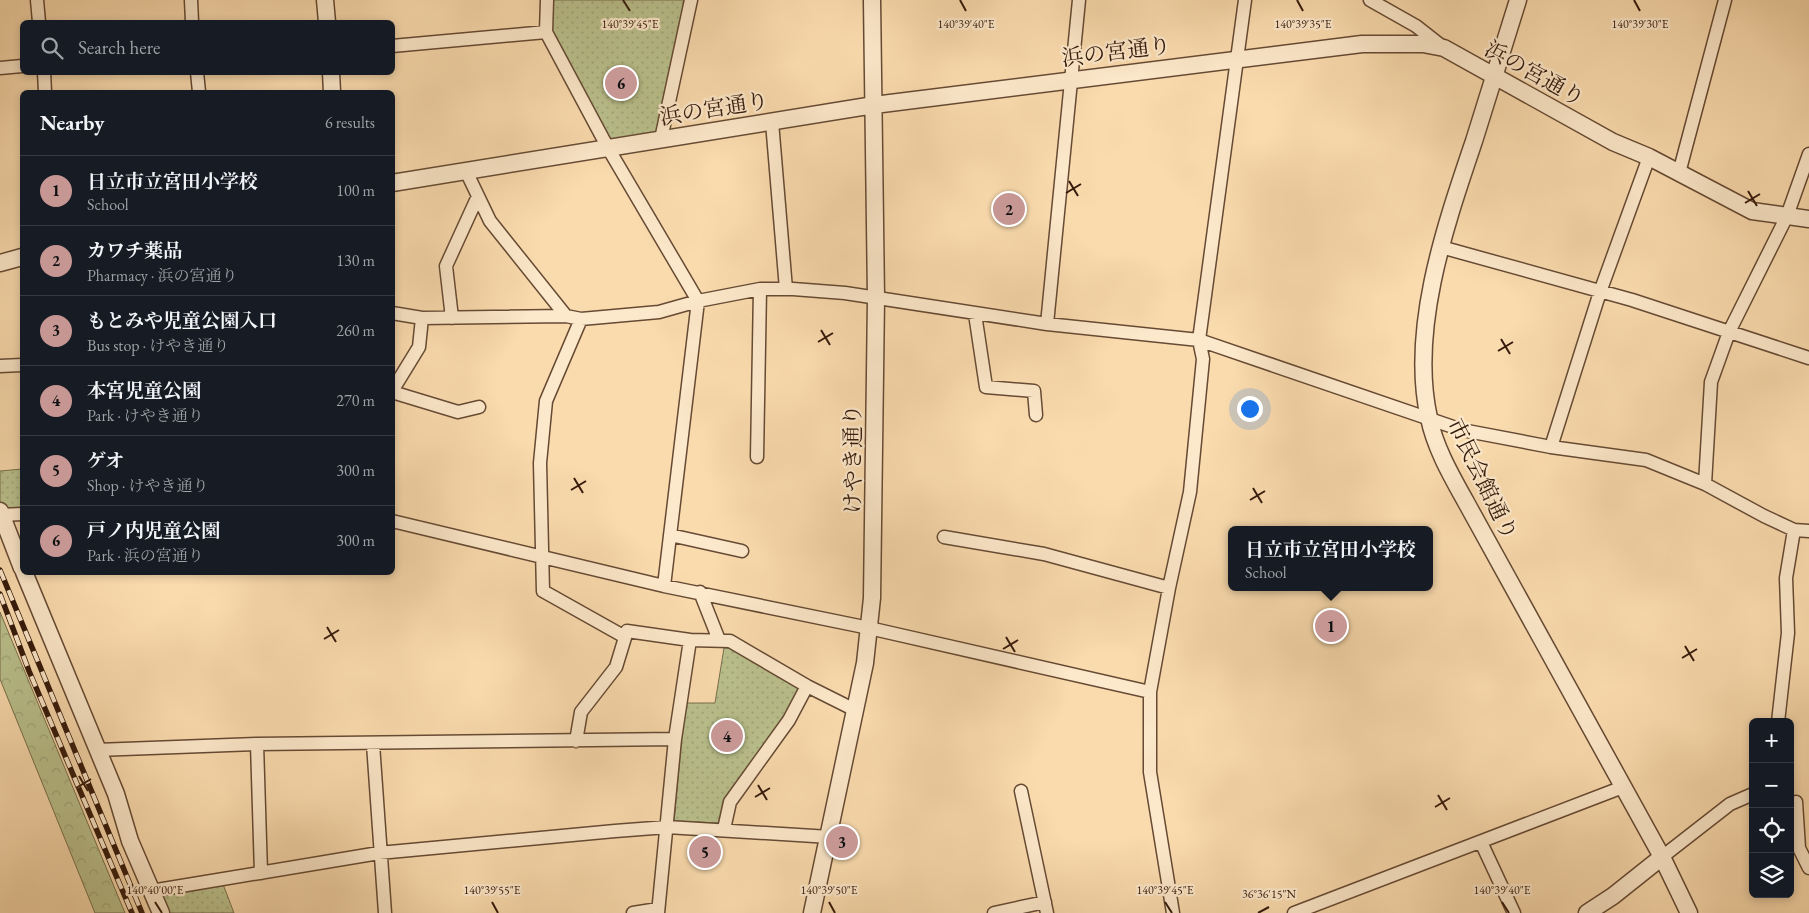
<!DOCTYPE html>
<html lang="en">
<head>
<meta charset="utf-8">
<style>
  :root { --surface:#171b24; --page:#242831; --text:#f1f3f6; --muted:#9ea1a6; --line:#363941; --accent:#c59692 }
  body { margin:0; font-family:"EB Garamond","Noto Serif JP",serif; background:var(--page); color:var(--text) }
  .controls { position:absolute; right:15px; bottom:15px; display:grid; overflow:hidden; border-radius:8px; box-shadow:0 2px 8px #0003 }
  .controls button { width:45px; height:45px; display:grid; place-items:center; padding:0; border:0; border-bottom:1px solid var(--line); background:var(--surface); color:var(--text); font:25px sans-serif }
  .you { position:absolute; left:1249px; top:408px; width:18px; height:18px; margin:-12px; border:4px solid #fff; border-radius:50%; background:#1a73e8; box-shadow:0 0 0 8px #1a73e833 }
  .badge { display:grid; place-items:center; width:32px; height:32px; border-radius:50%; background:var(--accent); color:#111; font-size:16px; font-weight:700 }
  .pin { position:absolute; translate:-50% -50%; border:2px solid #fff; box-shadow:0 1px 5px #0006 }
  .popup { position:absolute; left:1228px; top:526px; width:205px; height:65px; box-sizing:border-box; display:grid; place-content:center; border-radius:8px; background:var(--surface); filter:drop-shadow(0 1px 4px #0005); font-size:16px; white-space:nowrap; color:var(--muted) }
  .popup b { font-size:19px; color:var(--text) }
  .popup::after { content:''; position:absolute; left:50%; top:100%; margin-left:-10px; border:10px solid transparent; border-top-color:var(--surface) }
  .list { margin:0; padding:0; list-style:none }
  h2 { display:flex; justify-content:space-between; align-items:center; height:65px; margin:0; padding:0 20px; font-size:21px }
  h2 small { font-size:16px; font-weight:400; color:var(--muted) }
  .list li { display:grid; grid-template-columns:32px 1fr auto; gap:15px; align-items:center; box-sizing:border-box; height:70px; padding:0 20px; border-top:1px solid var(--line) }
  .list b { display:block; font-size:19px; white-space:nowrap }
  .list p { margin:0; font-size:16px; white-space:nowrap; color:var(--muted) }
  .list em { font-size:16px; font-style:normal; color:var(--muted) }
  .icon { flex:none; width:28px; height:28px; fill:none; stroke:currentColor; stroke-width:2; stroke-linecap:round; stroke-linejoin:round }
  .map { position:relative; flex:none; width:1809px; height:913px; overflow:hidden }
  .search { position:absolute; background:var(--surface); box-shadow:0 2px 8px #0003; left:20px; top:20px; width:375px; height:55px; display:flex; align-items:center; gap:12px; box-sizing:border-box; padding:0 18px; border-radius:8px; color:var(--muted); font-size:19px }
  .panel { position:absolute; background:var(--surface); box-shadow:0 2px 8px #0003; left:20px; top:90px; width:375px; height:485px; border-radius:8px }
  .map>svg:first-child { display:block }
  .green { fill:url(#green-dots); stroke:#786e4c }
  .forest { fill:url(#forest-crowns); stroke:#786e4c }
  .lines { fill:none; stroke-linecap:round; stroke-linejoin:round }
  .minor-casing { stroke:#664a34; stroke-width:15 }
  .tertiary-casing { stroke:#664a34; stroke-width:19 }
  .minor { stroke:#fce8ca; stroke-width:12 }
  .tertiary { stroke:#fce8ca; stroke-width:16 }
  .rail-casing { stroke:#351a0c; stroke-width:5.5 }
  .rail { stroke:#fce8ca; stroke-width:4; stroke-dasharray:11; stroke-linecap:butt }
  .ticks { fill:none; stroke:#351a0c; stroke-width:2 }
  .labels { text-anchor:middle; stroke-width:4.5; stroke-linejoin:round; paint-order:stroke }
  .street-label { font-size:22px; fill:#351a0c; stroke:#fce8ca }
  .ticks-label { font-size:12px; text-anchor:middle; fill:#351a0c; stroke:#fce8ca; stroke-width:4.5; stroke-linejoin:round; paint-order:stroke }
</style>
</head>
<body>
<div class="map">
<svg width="1809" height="913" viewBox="0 0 1809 913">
  <defs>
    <pattern id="green-dots" width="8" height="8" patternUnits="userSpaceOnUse" patternTransform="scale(1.25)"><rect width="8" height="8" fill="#bac18d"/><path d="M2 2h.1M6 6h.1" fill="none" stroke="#a0a578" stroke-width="1.8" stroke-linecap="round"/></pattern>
    <pattern id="forest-crowns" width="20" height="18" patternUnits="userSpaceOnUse" patternTransform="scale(1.25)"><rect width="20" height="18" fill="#bac18d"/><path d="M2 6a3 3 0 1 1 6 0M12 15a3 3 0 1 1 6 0" fill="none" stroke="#a0a578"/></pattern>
  </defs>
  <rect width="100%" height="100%" fill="#fadbae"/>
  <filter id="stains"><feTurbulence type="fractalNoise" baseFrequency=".004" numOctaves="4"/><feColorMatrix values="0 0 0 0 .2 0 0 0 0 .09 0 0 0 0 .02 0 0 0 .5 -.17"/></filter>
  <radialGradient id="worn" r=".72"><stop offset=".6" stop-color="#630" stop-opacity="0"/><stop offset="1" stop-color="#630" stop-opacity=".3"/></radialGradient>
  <!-- green -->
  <path class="green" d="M547 0H691L656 134 608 148 546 32Z
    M22 469V514L0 511V471Z
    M724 648 739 649 801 685 783 721 726 803 719 823 674 821 685 703H715Z
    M221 879 234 913H161L151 891Z"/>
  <!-- forest -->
  <path class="forest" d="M0 612 125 913H95L0 679Z"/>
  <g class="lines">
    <defs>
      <path id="minor" d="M37 0 39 22
        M191 0 192 22
        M547 0 546 32 608 148 698 301 664 586
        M1370 0 1416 26 1444 48
        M392 46 546 32
        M0 68 22 66
        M44 72 45 92
        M197 72 199 92
        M772 122 786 289
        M661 139 691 0
        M466 171 490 221 566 316
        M1679 173 1725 0
        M1441 247 1632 300 1809 358
        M392 313 422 318 566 316 581 319 659 312 698 301 760 289H793L845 293 1047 324 1199 340 1462 430 1551 447 1646 460 1705 484 1764 516 1794 530 1809 531
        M975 314 986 387 1034 391 1036 415
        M452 318 446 266 478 196
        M581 319 546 401 540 463 543 591 625 637
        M1047 324 1079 0
        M0 366 22 365
        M392 391 419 347 422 318
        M392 392 458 412 479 407
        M1551 447 1600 292 1649 157
        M757 457 760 289
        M1705 484 1711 382 1729 332 1787 216 1809 154
        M1 515 22 514
        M392 521 664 586 869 628 1150 692
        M670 535 742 551
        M944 537 1044 554 1169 588
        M700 592 719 640
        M1778 722 1788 633 1786 578 1794 530
        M576 741 581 712 616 667 627 631 690 640
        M257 744 261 873
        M373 744 385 913
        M97 750 257 744 675 739
        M1021 791 1047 913
        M1796 802 1799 848 1809 868
        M724 829 730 802 789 720 807 686
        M1481 842 1514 913
        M1662 857 1730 804 1753 794
        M151 891 379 853 615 831 667 827 830 837
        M633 913 658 909
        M658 913 675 739 690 640 730 641 807 686 855 710
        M994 913 1045 902
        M1173 913 1150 772V692L1169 588 1190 492 1203 359 1199 340 1245 0
        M1294 913 1623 787"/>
      <path id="tertiary" d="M325 0 327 22
        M1518 0C1503 47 1489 94 1474 141 1446 224 1409 329 1429 418 1435 448 1452 477 1467 504L1662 857 1689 913
        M331 72 332 92
        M392 183 874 105 1362 44H1423L1444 48 1613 142 1649 157 1752 211 1809 219
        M0 263 22 257
        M0 511 22 568
        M24 572 116 794 130 841 161 913
        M812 913 865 663 872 598 876 298 872 0
        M1587 913 1613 896 1662 857"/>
    </defs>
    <!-- minor casing -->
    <use href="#minor" class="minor-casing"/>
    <!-- tertiary casing -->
    <use href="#tertiary" class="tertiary-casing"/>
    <!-- minor -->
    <use href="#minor" class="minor"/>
    <!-- tertiary -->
    <use href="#tertiary" class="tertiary"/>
    <defs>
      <path id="rail" d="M0 570 142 913
        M0 594 29 671 132 913"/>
    </defs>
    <!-- rail casing -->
    <use href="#rail" class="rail-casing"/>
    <!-- rail -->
    <use href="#rail" class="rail"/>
  </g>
  <!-- ticks -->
  <path class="ticks" d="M623 0 630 11M960 0 966 11M1297 0 1303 11M1634 0 1640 11M1069 181 1078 196M1748 191 1757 206M1066 193 1081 184M1745 203 1760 194M821 330 830 345M1501 339 1510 354M818 342 833 333M1498 351 1513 342M574 478 583 493M1253 488 1262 503M571 490 586 481M1250 500 1265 491M327 627 336 642M1006 637 1015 652M324 639 339 630M1685 646 1694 661M1003 649 1018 640M1682 658 1697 649M79 776 88 791M758 785 767 800M76 788 91 779M1438 795 1447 810M755 797 770 788M1435 807 1450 798M155 902 162 913M492 902 498 913M829 902 835 913M1165 902 1172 913M1502 902 1509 913M1258 913 1269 907"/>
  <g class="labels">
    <!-- street labels -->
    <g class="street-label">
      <text transform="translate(1116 51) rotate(-7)" y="8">浜の宮通り</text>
      <text transform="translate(1535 73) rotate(29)" y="8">浜の宮通り</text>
      <text transform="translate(714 108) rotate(-9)" y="8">浜の宮通り</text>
      <text transform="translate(852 459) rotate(-90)" y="8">けやき通り</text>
      <text transform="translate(1483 479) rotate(64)" y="8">市民会館通り</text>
    </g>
  </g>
  <g class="ticks-label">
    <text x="1640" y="28">140°39'30"E</text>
    <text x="630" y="28">140°39'45"E</text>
    <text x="966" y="28">140°39'40"E</text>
    <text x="1303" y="28">140°39'35"E</text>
    <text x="155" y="894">140°40'00"E</text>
    <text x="492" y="894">140°39'55"E</text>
    <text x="829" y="894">140°39'50"E</text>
    <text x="1165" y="894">140°39'45"E</text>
    <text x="1502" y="894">140°39'40"E</text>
    <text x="1269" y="898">36°36'15"N</text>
  </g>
  <rect width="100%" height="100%" filter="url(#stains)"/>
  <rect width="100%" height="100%" fill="url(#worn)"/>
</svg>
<div class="controls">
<button>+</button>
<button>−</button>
<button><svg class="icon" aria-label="locate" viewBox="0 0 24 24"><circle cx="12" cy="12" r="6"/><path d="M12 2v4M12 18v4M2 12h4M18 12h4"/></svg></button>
<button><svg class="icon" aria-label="layers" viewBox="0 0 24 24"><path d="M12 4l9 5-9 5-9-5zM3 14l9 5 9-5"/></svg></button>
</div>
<div class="you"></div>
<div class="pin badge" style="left:1331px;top:626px">1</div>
<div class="popup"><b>日立市立宮田小学校</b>School</div>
<div class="pin badge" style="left:1009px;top:209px">2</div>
<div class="pin badge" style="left:842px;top:842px">3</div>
<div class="pin badge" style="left:727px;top:736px">4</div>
<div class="pin badge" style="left:705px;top:852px">5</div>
<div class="pin badge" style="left:621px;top:83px">6</div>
<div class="search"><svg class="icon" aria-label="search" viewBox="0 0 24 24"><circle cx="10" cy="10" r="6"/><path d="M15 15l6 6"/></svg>Search here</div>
<section class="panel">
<h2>Nearby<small>6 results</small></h2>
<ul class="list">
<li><span class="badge">1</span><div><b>日立市立宮田小学校</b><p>School</p></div><em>100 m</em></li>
<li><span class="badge">2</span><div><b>カワチ薬品</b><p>Pharmacy · 浜の宮通り</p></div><em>130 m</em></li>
<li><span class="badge">3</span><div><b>もとみや児童公園入口</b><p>Bus stop · けやき通り</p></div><em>260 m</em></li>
<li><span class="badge">4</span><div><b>本宮児童公園</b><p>Park · けやき通り</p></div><em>270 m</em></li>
<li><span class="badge">5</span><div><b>ゲオ</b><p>Shop · けやき通り</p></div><em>300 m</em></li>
<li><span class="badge">6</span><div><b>戸ノ内児童公園</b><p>Park · 浜の宮通り</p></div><em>300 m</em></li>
</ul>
</section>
</div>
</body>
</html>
